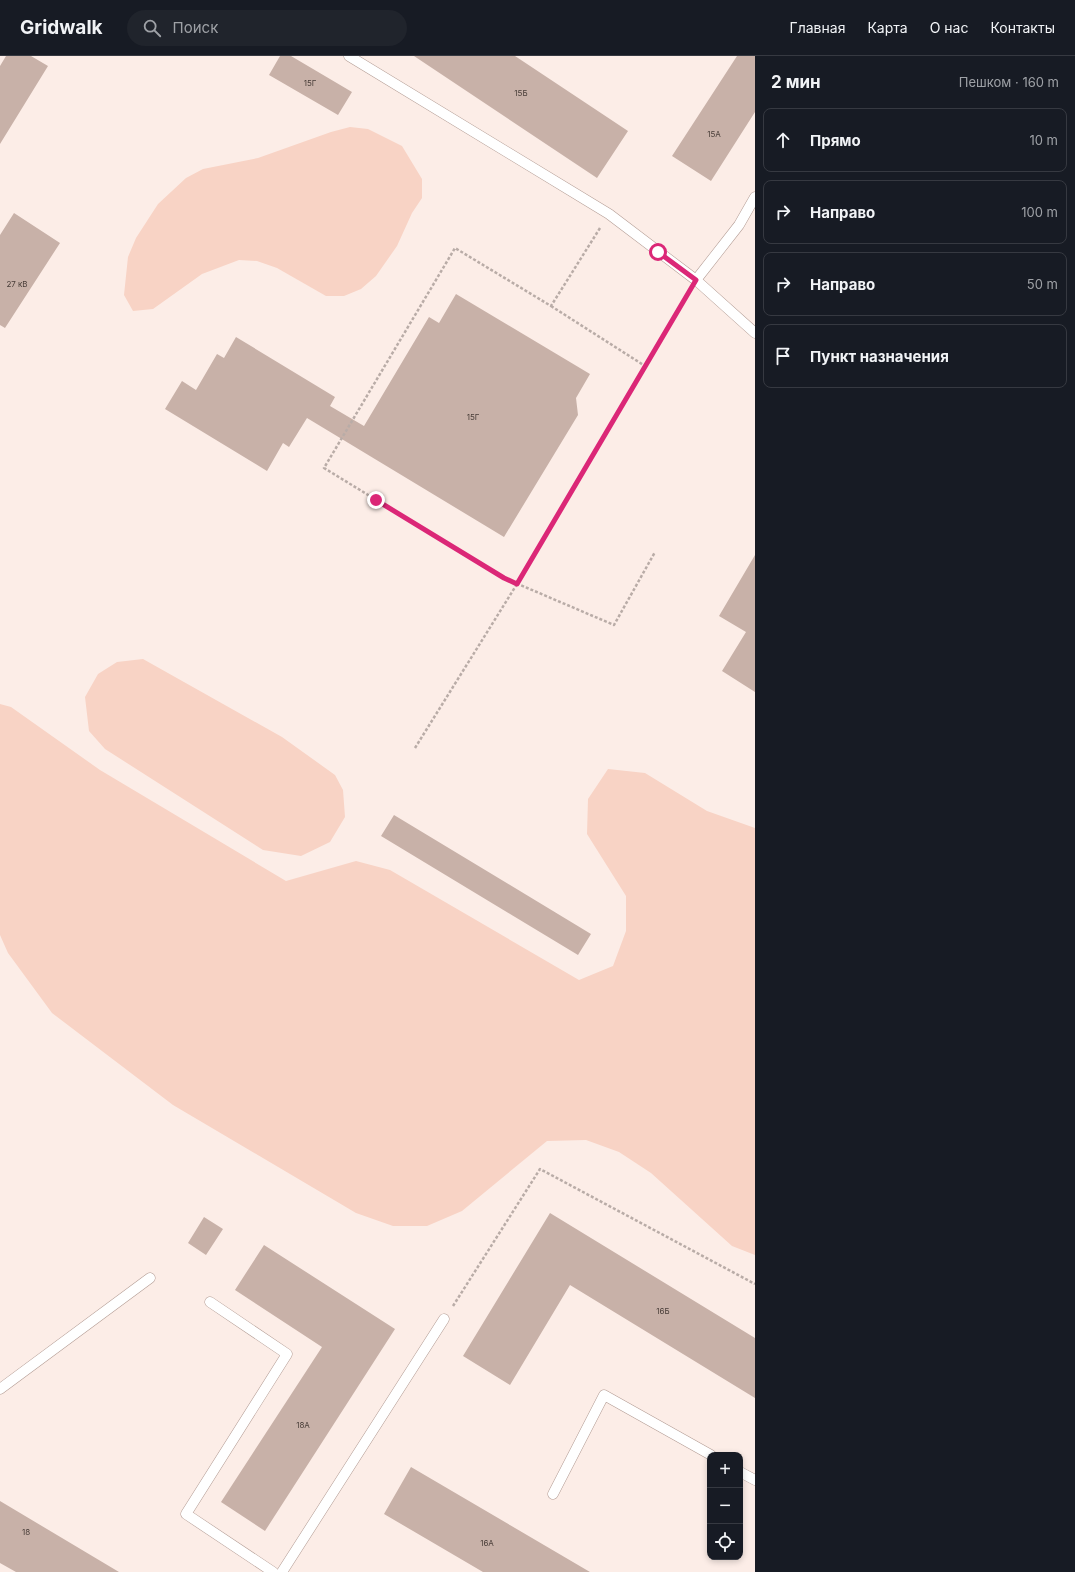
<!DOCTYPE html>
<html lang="ru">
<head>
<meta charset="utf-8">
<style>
  :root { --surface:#171b24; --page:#20242c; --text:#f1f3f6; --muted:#9ea1a6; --line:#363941 }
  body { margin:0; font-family:Inter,sans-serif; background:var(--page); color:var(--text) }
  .controls { position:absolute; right:12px; bottom:12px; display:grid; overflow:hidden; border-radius:8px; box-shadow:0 2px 6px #0003 }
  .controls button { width:36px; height:36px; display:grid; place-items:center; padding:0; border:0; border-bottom:1px solid var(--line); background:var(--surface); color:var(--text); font:20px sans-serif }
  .stop { position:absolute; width:12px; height:12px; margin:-9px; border:3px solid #db2777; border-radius:50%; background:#fff }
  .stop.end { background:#db2777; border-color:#fff; box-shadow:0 1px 4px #0008 }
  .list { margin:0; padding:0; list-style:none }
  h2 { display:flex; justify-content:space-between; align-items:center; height:52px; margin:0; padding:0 16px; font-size:17px }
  h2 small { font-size:13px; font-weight:400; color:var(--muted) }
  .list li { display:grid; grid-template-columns:26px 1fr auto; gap:12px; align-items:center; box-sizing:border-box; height:64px; margin:0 8px 8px; padding:0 8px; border:1px solid var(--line); border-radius:8px }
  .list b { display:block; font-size:15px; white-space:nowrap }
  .list em { font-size:13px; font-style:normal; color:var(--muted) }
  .icon { flex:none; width:22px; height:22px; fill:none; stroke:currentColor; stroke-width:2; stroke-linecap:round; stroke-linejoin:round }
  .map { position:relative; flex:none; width:755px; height:1516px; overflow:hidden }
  header { display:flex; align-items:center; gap:24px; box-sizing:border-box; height:56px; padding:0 20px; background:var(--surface); border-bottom:1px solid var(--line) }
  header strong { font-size:19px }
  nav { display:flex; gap:22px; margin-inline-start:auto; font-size:14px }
  .search { width:280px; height:36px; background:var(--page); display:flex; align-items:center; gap:10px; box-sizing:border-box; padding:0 14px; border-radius:22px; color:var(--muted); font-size:15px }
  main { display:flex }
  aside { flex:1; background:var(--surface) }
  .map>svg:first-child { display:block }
  .green { fill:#f8d3c5 }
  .building { fill:#c8b1a8 }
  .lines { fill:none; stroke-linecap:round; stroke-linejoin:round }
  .service-casing { stroke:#b29b93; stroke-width:11 }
  .path { stroke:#b9aca7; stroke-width:2.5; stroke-dasharray:3 2; stroke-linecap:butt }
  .service { stroke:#fff; stroke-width:10 }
  .route { stroke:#db2777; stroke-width:5 }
  .labels { text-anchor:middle; stroke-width:3.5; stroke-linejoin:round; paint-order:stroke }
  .number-label { font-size:8px; fill:#483d38 }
</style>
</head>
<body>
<header>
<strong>Gridwalk</strong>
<div class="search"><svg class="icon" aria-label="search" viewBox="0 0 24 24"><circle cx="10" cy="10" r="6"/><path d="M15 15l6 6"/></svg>Поиск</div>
<nav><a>Главная</a><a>Карта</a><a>О нас</a><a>Контакты</a></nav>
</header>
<main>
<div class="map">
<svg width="755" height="1516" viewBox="0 0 755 1516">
  <rect width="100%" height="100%" fill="#fcede7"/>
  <!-- green -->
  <path class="green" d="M350 71 368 73 402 90 422 123V142L412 157 397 190 376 220 361 233 344 240H326L277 212 257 205 239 204 202 218 153 253 133 255 124 239 128 201 136 182 158 148 186 122 203 113 258 102 331 76Z
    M143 603 282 681 335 719 343 734 345 761 330 786 301 800 263 794 105 693 89 675 85 641 98 618 117 606Z
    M0 648 11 651 100 714 286 825 356 805 390 814 579 924 613 910 626 875V840L587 778 588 743 608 713 645 717 707 755 755 772V1199L732 1190 651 1117 619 1096 586 1084 547 1085 462 1155 427 1170H393L356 1157 173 1049 52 957 8 897 0 879Z"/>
  <!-- building -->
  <path class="building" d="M6 0H31L48 10 0 88V10Z
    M280 0H291L352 36 338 59 269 19Z
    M414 0H515L628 75 597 122Z
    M737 0H755V56L711 125 672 100Z
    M14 157 60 187 5 272 0 269V179Z
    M456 238 590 318 576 342 578 359 504 481 307 362 289 391 283 387 267 415 165 353 182 325 196 334 217 298 224 302 236 281 335 341 330 350 364 370 429 261 439 267Z
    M755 499V636L722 615 746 576 719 560Z
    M394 759 591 878 578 899 381 780Z
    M550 1157 755 1282V1342L570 1229 510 1329 463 1300Z
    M204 1161 223 1173 206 1199 188 1187Z
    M264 1189 395 1273 265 1475 221 1446 322 1291 235 1234Z
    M411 1411 590 1516H483L384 1458Z
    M0 1445 119 1516H16L0 1507Z"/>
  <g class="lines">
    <defs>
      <path id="service" d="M349 0 609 158 696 224 755 277
        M696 224 739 169 755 141
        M210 1246 287 1298 186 1458 273 1516
        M0 1333 150 1222
        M740 1416 755 1424
        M553 1438 604 1339 711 1399
        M282 1516 444 1263"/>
    </defs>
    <!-- service casing -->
    <use href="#service" class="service-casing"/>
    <!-- path -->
    <path class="path" d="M600 172 551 250 455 192 324 412 504 522 614 569 655 496
      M551 250 645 310
      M415 692 517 528 688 238
      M453 1250 540 1113 755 1228"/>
    <!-- service -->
    <use href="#service" class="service"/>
  </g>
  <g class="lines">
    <!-- route -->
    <path class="route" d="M376 444 504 522 517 528 696 224 658 196"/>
  </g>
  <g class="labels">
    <!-- number labels -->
    <g class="number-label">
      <text x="310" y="30">15Г</text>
      <text x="521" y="40">15Б</text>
      <text x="714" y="81">15А</text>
      <text x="17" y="231">27 кВ</text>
      <text x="473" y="364">15Г</text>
      <text x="663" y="1258">16Б</text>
      <text x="303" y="1372">18А</text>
      <text x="26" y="1479">18</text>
      <text x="487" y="1490">16А</text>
    </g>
  </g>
</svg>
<div class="controls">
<button>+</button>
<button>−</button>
<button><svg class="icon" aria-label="locate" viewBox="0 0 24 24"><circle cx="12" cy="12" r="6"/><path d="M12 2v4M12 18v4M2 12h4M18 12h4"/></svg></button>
</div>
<div class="stop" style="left:658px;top:196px"></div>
<div class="stop end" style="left:376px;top:444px"></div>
</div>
<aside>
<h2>2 мин<small>Пешком · 160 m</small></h2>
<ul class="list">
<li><svg class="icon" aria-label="ahead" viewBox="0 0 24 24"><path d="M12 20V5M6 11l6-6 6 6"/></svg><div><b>Прямо</b></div><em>10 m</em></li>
<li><svg class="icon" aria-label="right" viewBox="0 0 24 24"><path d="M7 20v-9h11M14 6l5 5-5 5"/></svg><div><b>Направо</b></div><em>100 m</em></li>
<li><svg class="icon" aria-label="right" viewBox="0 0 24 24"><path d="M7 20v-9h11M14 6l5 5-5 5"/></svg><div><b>Направо</b></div><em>50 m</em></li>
<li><svg class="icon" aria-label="arrive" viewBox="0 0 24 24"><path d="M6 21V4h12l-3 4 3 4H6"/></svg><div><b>Пункт назначения</b></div></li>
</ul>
</aside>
</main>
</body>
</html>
